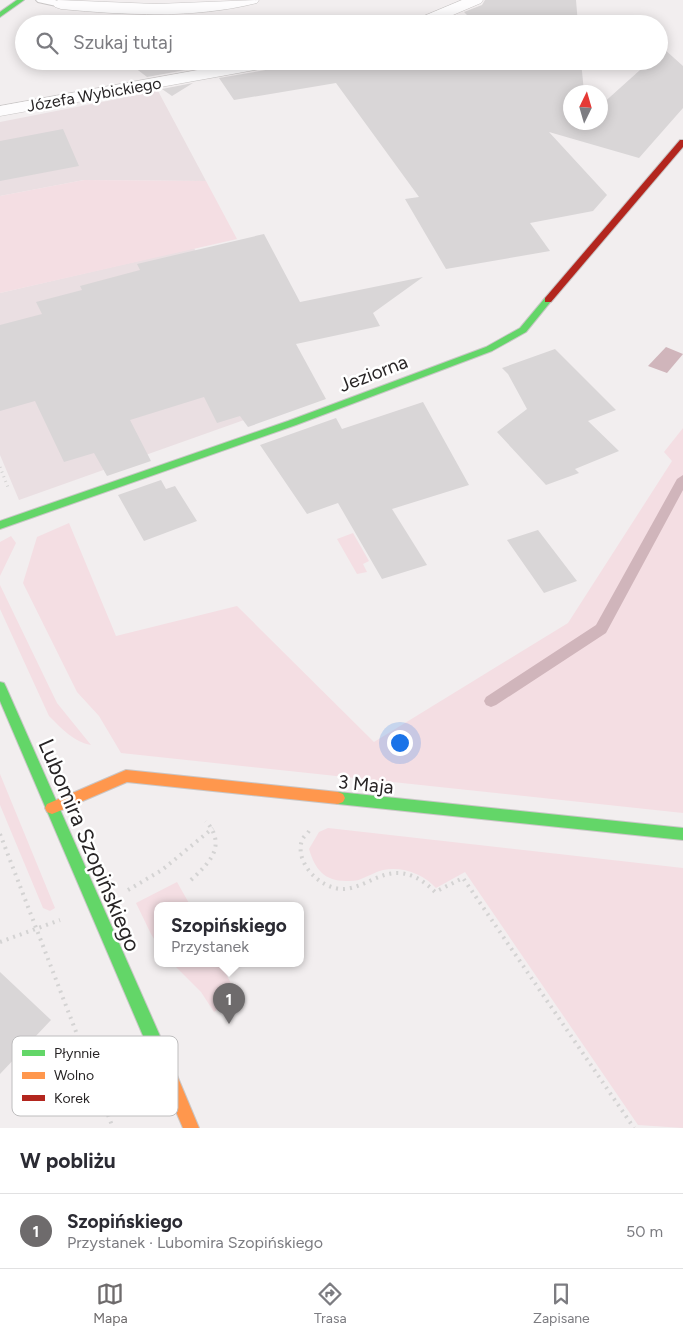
<!DOCTYPE html>
<html lang="pl">
<head>
<meta charset="utf-8">
<style>
  :root { --surface:#fff; --page:#f7f7f7; --text:#2b2b33; --muted:#7c7c81; --line:#e1e1e2; --accent:#6e6b6c }
  body { margin:0; font-family:Figtree,sans-serif; background:var(--page); color:var(--text) }
  .compass { position:absolute; left:563px; top:85px; width:45px; height:45px; border-radius:50%; background:var(--surface); box-shadow:0 2px 12px #0003; rotate:5deg }
  .you { position:absolute; left:399px; top:742px; width:18px; height:18px; margin:-12px; border:4px solid #fff; border-radius:50%; background:#1a73e8; box-shadow:0 0 0 8px #1a73e833 }
  .badge { display:grid; place-items:center; width:32px; height:32px; border-radius:50%; background:var(--accent); color:#fff; font-size:16px; font-weight:700 }
  .pin { position:absolute; translate:-50% -41px; filter:drop-shadow(0 1px 2px #0008) }
  .pin::after { content:''; position:absolute; top:26px; width:18px; height:15px; background:inherit; clip-path:polygon(0 0,100% 0,50% 100%) }
  .popup { position:absolute; left:154px; top:902px; width:150px; height:65px; box-sizing:border-box; display:grid; place-content:center; border-radius:10px; background:var(--surface); filter:drop-shadow(0 1px 4px #0005); font-size:16px; white-space:nowrap; color:var(--muted) }
  .popup b { font-size:19px; color:var(--text) }
  .popup::after { content:''; position:absolute; left:50%; top:100%; margin-left:-10px; border:10px solid transparent; border-top-color:var(--surface) }
  .list { margin:0; padding:0; list-style:none }
  h2 { display:flex; justify-content:space-between; align-items:center; height:65px; margin:0; padding:0 20px; font-size:21px }
  h2 small { font-size:16px; font-weight:400; color:var(--muted) }
  .list li { display:grid; grid-template-columns:32px 1fr auto; gap:15px; align-items:center; box-sizing:border-box; height:75px; padding:0 20px; border-top:1px solid var(--line) }
  .list b { display:block; font-size:19px; white-space:nowrap }
  .list p { margin:0; font-size:16px; white-space:nowrap; color:var(--muted) }
  .list em { font-size:16px; font-style:normal; color:var(--muted) }
  .icon { flex:none; width:28px; height:28px; fill:none; stroke:currentColor; stroke-width:2; stroke-linecap:round; stroke-linejoin:round }
  .map { position:relative; flex:none; width:683px; height:1128px; overflow:hidden }
  .search { position:absolute; background:var(--surface); box-shadow:0 2px 12px #0003; left:15px; right:15px; top:15px; height:55px; display:flex; align-items:center; gap:12px; box-sizing:border-box; padding:0 18px; border-radius:28px; color:var(--muted); font-size:19px }
  .sheet { height:140px; background:var(--surface) }
  nav { display:flex; justify-content:space-around; align-items:center; box-sizing:border-box; height:70px; border-top:1px solid var(--line); background:var(--surface); font-size:14px; color:var(--muted) }
  nav a { display:grid; justify-items:center; gap:2px }
  nav .on { color:var(--accent) }
  .map>svg:first-child { display:block }
  .built { fill:#eadfe2 }
  .green { fill:#f4dee3 }
  .water { fill:#d0b5bb }
  .lines { fill:none; stroke-linecap:round; stroke-linejoin:round }
  .stream { fill:#d0b5bb; fill-rule:evenodd }
  .building { fill:#d9d6d7 }
  .lane-casing { stroke:#c9c6c6; stroke-width:2 }
  .street-casing { stroke:#c9c6c6; stroke-width:1 }
  .fast-casing { stroke:#c9c6c6; stroke-width:2 }
  .slow-casing { stroke:#c9c6c6; stroke-width:2 }
  .jam-casing { stroke:#c9c6c6; stroke-width:2 }
  .path-far1 { stroke:#d4d3d3; stroke-width:3; stroke-dasharray:1 4; stroke-linecap:butt }
  .path { stroke:#d4d3d3; stroke-width:4; stroke-dasharray:2 5; stroke-linecap:butt }
  .lane { fill:#fdfcfd; fill-rule:evenodd }
  .street { fill:#fdfcfd; fill-rule:evenodd }
  .fast { fill:#63d668; fill-rule:evenodd }
  .slow { fill:#ff974d; fill-rule:evenodd }
  .jam { fill:#b3261e; fill-rule:evenodd }
  .labels { text-anchor:middle; stroke-width:5; stroke-linejoin:round; paint-order:stroke }
  .far-street-label { font-size:16px; fill:#272425; stroke:#fff }
  .street-label { font-size:19px; fill:#272425; stroke:#fff }
  .near-street-label { font-size:22px; fill:#272425; stroke:#fff }
  .key { fill:#fff; stroke:#bebdbe; stroke-width:1 }
  .key-label { font-size:14px; fill:#272425 }
</style>
</head>
<body>
<div class="map">
<svg width="683" height="1128" viewBox="0 0 683 1128">
  <rect width="100%" height="100%" fill="#f2eeef"/>
  <!-- built -->
  <path class="built" d="M158 91 206 181 84 180 0 196V122Z
    M194 248 281 407 19 500 0 455V293Z"/>
  <!-- green -->
  <path class="green" d="M84 180 206 181 237 239 0 293V196Z
    M683 428V813L121 753 99 716 77 692 23 583 37 537 69 523 116 636 237 606 374 742 568 623 672 461 664 452Z
    M353 533 369 561 363 564 367 572 357 574 337 539Z
    M11 536 16 543 0 576V542Z
    M0 585 57 703 91 745C74 742 61 728 49 716L0 609Z
    M0 774 55 908 50 911 43 908 0 805Z
    M328 828 683 868V1128L638 1125 465 872 436 888C424 874 402 866 383 870 375 872 369 876 361 879 357 881 351 881 346 881 324 881 315 869 309 849L319 832Z
    M177 882 190 905H158V945L151 934 136 903Z
    M172 963H220L238 996 214 1012 201 992Z"/>
  <!-- water -->
  <path class="water" d="M666 347 683 354 667 373 648 366Z"/>
  <g class="lines">
    <!-- stream -->
    <path class="stream" d="M683 475V490L606 633 496 705 491 707 486 705 484 701 486 697 596 625 677 479Z"/>
  </g>
  <!-- building -->
  <path class="building" d="M485 0H576L578 24H476L464 12 482 5Z
    M664 49 683 66V108L639 158 549 132 607 195 593 211 530 223 550 251 446 269 405 199 419 197 336 83 234 100 219 78 283 67 287 61H581L584 92H570V122H600V106L650 61H659V53Z
    M126 61H235L147 77Z
    M193 83 172 96 162 89Z
    M63 129 79 166 0 181V141Z
    M264 234 300 302 423 277 373 313 380 326 296 344 326 399 248 427 240 416 217 423 204 397 130 420 151 461 107 476 94 453 64 462 35 401 0 411V325L42 314 36 302 82 290 80 286 140 270 137 264Z
    M555 349 616 410 588 421 619 451 575 469 579 473 546 485 497 432 527 409 508 374 502 368Z
    M423 402 469 485 392 509 427 565 382 579 338 503 307 514 260 445 336 418 342 429Z
    M161 480 166 489 175 486 197 521 144 541 118 495Z
    M538 530 577 581 544 593 507 540Z
    M0 972 51 1020 0 1074Z"/>
  <g class="lines">
    <defs>
      <path id="lane" d="M36 0H55L66 4 61 7 38 2Z"/>
      <path id="street" d="M58 0 156 4 259 0 257 3C193 19 125 15 61 9L55 7 53 4Z
        M462 0H483L481 3 432 24H410L412 21Z
        M247 61H285L283 65 277 66 0 116V106Z"/>
      <path id="fast" d="M17 0H24L0 17V12Z
        M548 297 552 300 526 332 492 351 296 425 0 529V521L288 421 486 347 520 328 545 298Z
        M0 682 4 683 6 687 171 1061 173 1067 171 1073 165 1075 159 1073 0 701Z
        M338 792 683 828V840L338 804 333 802 331 798 333 794Z"/>
      <path id="slow" d="M126 770 338 792 343 794 345 798 343 802 338 804 127 782 57 812 52 814 47 812 45 808 47 804Z
        M165 1059 171 1061 199 1128H183L157 1067 159 1061Z"/>
      <path id="jam" d="M680 140H683V147L551 302H545V298Z"/>
    </defs>
    <!-- lane casing -->
    <use href="#lane" class="lane-casing"/>
    <!-- street casing -->
    <use href="#street" class="street-casing"/>
    <!-- fast casing -->
    <use href="#fast" class="fast-casing"/>
    <!-- slow casing -->
    <use href="#slow" class="slow-casing"/>
    <!-- jam casing -->
    <use href="#jam" class="jam-casing"/>
    <!-- path-far1 -->
    <path class="path-far1" d="M0 467 9 490"/>
    <!-- path -->
    <path class="path" d="M309 831C307 834 303 837 302 840 294 863 321 890 344 889 363 888 379 872 399 873 414 874 425 882 435 892L463 878 634 1128
      M0 834 113 1128
      M191 880C210 862 227 846 206 821
      M128 890 162 870 213 828
      M0 942 60 920"/>
    <!-- lane -->
    <use href="#lane" class="lane"/>
    <!-- street -->
    <use href="#street" class="street"/>
    <!-- fast -->
    <use href="#fast" class="fast"/>
    <!-- slow -->
    <use href="#slow" class="slow"/>
    <!-- jam -->
    <use href="#jam" class="jam"/>
  </g>
  <g class="labels">
    <!-- far-street labels -->
    <g class="far-street-label">
      <text transform="translate(94 94) rotate(-10)" y="6">Józefa Wybickiego</text>
    </g>
    <!-- street labels -->
    <g class="street-label">
      <text transform="translate(373 373) rotate(-21)" y="7">Jeziorna</text>
      <text transform="translate(366 784) rotate(6)" y="7">3 Maja</text>
    </g>
    <!-- near-street labels -->
    <g class="near-street-label">
      <text transform="translate(90 845) rotate(67)" y="8">Lubomira Szopińskiego</text>
    </g>
  </g>
  <!-- legend -->
  <rect x="12" y="1036" width="166" height="80" rx="8" class="key"/>
  <rect x="22" y="1050" width="23" height="6" fill="#63d668"/>
  <rect x="22" y="1072" width="23" height="7" fill="#ff974d"/>
  <rect x="22" y="1095" width="23" height="6" fill="#b3261e"/>
  <g class="key-label">
    <text x="54" y="1058">Płynnie</text>
    <text x="54" y="1080">Wolno</text>
    <text x="54" y="1103">Korek</text>
  </g>
</svg>
<svg class="compass" viewBox="-18 -18 36 36"><path d="M0-13l5 13h-10z" fill="#e53935"/><path d="M0 13l5-13h-10z" fill="#7c7c81"/></svg>
<div class="you"></div>
<div class="pin badge" style="left:229px;top:1024px">1</div>
<div class="popup"><b>Szopińskiego</b>Przystanek</div>
<div class="search"><svg class="icon" aria-label="search" viewBox="0 0 24 24"><circle cx="10" cy="10" r="6"/><path d="M15 15l6 6"/></svg>Szukaj tutaj</div>
</div>
<section class="sheet">
<h2>W pobliżu<small></small></h2>
<ul class="list">
<li><span class="badge">1</span><div><b>Szopińskiego</b><p>Przystanek · Lubomira Szopińskiego</p></div><em>50 m</em></li>
</ul>
</section>
<nav>
<a class="on"><svg class="icon" aria-label="map" viewBox="0 0 24 24"><path d="M3 6l6-2 6 2 6-2v14l-6 2-6-2-6 2zM9 4v14M15 6v14"/></svg>Mapa</a>
<a><svg class="icon" aria-label="directions" viewBox="0 0 24 24"><path d="M12 3l9 9-9 9-9-9zM9 14v-3h6M13 9l2 2-2 2"/></svg>Trasa</a>
<a><svg class="icon" aria-label="saved" viewBox="0 0 24 24"><path d="M7 4h10v16l-5-4-5 4z"/></svg>Zapisane</a>
</nav>
</body>
</html>
